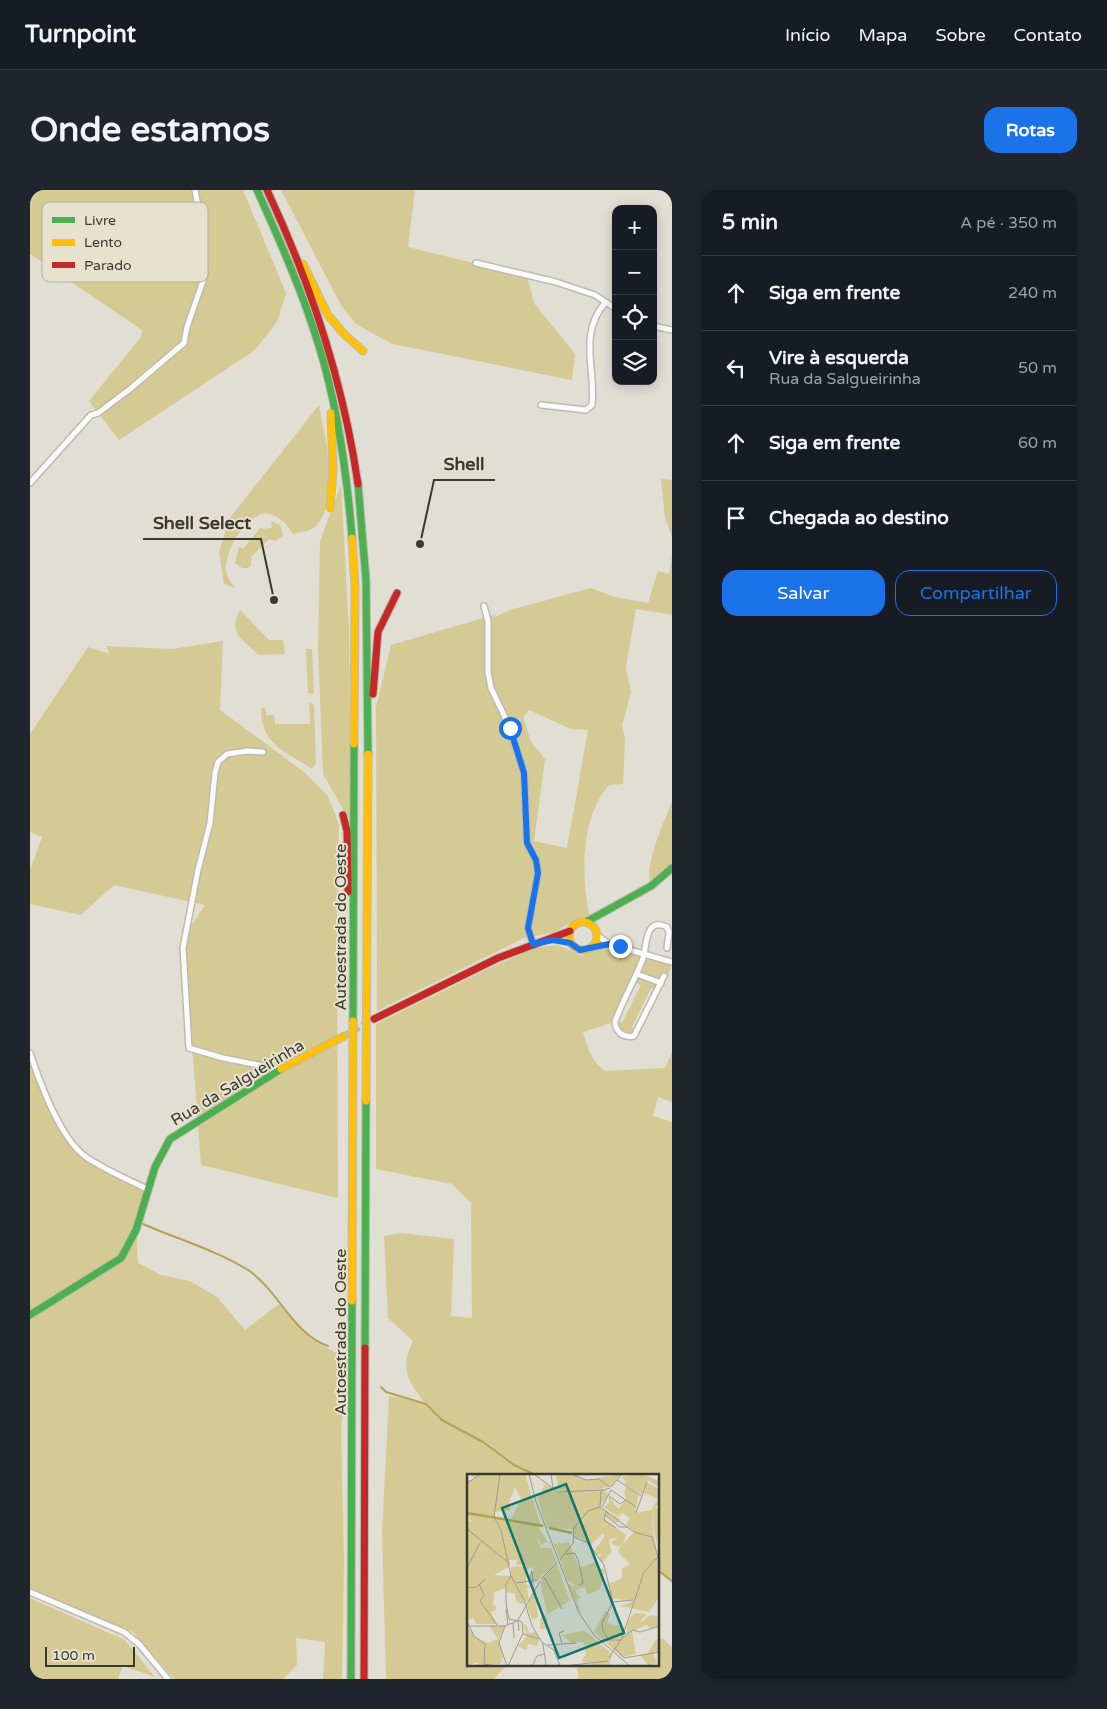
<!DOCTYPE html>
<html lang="pt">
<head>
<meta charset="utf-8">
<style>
  :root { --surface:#171b24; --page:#20242c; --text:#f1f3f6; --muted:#9ea1a6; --line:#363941; --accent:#1a73e8 }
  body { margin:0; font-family:"Varela Round",sans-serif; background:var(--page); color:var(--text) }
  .controls { position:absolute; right:15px; top:15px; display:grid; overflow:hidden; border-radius:10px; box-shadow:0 2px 12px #0003 }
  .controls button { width:45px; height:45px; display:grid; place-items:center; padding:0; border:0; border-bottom:1px solid var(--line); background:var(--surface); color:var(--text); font:25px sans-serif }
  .scale { position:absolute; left:15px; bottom:12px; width:90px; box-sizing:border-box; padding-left:5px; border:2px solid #3a3931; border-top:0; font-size:14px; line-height:18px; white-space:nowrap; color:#3a3931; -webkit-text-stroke:4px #e7e2ce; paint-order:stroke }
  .stop { position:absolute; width:15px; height:15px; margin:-11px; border:4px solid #1a73e8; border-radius:50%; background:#fff }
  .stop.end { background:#1a73e8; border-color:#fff; box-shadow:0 1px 5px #0008 }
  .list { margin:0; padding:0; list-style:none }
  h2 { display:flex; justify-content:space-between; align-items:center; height:65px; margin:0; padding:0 20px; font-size:21px }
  h2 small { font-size:16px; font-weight:400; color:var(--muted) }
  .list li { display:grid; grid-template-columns:32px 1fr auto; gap:15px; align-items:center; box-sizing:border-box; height:75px; padding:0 20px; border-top:1px solid var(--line) }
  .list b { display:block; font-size:19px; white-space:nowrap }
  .list p { margin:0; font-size:16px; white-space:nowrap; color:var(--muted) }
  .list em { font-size:16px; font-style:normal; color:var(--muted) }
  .actions { display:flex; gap:10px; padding:15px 20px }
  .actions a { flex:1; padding:11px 0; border:1px solid var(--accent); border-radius:15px; text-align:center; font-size:18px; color:var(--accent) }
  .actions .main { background:var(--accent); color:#fff }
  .icon { flex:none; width:28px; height:28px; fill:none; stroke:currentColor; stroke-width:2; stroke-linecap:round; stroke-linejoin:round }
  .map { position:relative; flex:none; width:642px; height:1489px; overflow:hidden; border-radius:15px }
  header { display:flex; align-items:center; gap:30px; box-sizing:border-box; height:70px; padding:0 25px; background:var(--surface); border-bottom:1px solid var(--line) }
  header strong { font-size:24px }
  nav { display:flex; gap:28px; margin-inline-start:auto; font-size:18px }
  .intro { display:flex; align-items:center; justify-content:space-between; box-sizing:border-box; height:120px; padding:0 30px }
  h1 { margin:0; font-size:35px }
  .button { padding:12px 22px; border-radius:15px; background:var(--accent); color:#fff; font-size:18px; font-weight:700 }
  main { display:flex; gap:30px; padding:0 30px }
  aside { flex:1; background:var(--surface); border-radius:15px; box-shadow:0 2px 12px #0003 }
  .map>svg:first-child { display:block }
  .green { fill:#d6ca94; fill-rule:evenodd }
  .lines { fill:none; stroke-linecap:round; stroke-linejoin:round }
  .stream { stroke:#b3a357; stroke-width:2 }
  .secondary-tunnel { stroke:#c0bdb3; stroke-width:7; stroke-dasharray:7 3.5; stroke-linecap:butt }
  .street-casing { stroke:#bcbbb2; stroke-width:8 }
  .fast-casing { stroke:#bcbbb2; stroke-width:9 }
  .slow-casing { stroke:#bcbbb2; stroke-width:9 }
  .jam-casing { stroke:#bcbbb2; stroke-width:9 }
  .street { stroke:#fafaf9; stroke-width:5 }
  .fast { stroke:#4caf50; stroke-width:7 }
  .slow { stroke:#ffc107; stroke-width:7 }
  .jam { stroke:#c62828; stroke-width:7 }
  .route { stroke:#1a73e8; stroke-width:6 }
  .labels { text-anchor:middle; stroke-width:4; stroke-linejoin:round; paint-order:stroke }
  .street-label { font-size:16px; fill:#3a3931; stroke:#e7e2ce }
  .inset-river { fill:none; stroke:#b3a357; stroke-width:2.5 }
  .inset-road { fill:none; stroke:#9e9c93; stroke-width:1 }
  .view { fill:#0f766e; fill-opacity:0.15; stroke:#0f766e; stroke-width:2.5 }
  .inset-edge { fill:none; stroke:#3a3931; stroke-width:2.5 }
  .key { fill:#e7e2ce; stroke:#b3af9f; stroke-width:1 }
  .key-label { font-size:14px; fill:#3a3931 }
  .leader { fill:none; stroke:#3a3931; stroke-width:2 }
  .callout-dot { fill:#3a3931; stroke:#e7e2ce; stroke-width:2 }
  .callout-label { font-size:18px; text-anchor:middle; font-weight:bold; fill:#3a3931; stroke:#e7e2ce; stroke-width:4; stroke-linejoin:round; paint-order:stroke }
</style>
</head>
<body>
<header>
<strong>Turnpoint</strong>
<nav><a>Início</a><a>Mapa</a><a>Sobre</a><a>Contato</a></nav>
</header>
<div class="intro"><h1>Onde estamos</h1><a class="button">Rotas</a></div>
<main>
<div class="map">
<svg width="642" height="1489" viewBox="0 0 642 1489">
  <rect width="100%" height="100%" fill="#e1ded4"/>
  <!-- green -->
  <path class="green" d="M2 0H213L256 103 247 132 225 160 89 250 59 211 111 147 112 140 0 64V3Z
    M251 0H385L378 57 497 86 504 113 545 164 542 190 362 154 326 134 312 117Z
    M289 215C295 248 310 304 288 334 283 341 271 342 263 344 258 336 252 329 243 325 220 315 194 361 196 380 197 387 201 392 205 398L194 394 189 362 199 329Z
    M631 289 642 290V347L635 328Z
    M311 295 319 439 321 633 293 584 288 459 290 351Z
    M241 331 251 336 253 346 245 351 239 349 221 367V375L218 378H212L205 373 209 356 213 359 231 337 232 339 242 338Z
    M642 365V425L606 419 596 477 601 502 592 535 595 549 593 594 579 595C550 627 551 688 560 727L544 730 525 742 494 748 347 821 346 517 361 455 467 424 460 429 480 420 561 398 585 407 618 413 628 381 639 384ZM499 520 541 539 558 540 537 658 504 651 515 569 501 552 493 527Z
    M210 420 239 450H253L255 464 228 465C214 449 197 445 210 420Z
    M193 451 190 520 274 582 298 606 309 634 307 731 308 1008 171 975 154 746 175 715 84 695 51 725 0 714V680L12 647 0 642V544L58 457 80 464 76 456 142 459Z
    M276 459H282L284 504 278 503Z
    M281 513 284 515 286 574 282 579C254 560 231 555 231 518H235L236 525H244L245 534H280L279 514Z
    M642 611V675L620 694C615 672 634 633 642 611Z
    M579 754 642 772 638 788 634 787 627 801 621 798 602 837 608 840 604 846 591 845 585 832 553 842C558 858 561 872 576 881L635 878 642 862V912L628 907 623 926 642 932V1393L628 1382V1285H545L540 1282 537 1285H438V1475H477L464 1489H356L352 1344 359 1206 394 1212C377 1189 370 1179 383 1151L358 1128 354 1046 371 1043 424 1049 421 1126 442 1128 441 1013 422 994 346 979V834L466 775 505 758 527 755 552 766ZM604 792 611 795 592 833 587 830Z
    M0 869C11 895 33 950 55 966 73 979 98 988 117 999L106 1036 108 1073 131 1085 160 1091 187 1107 215 1140 249 1114C273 1143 283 1153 318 1168L311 1240 314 1371 312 1489H293L295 1452 266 1448 267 1475 253 1489H144L103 1442 0 1401Z
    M0 1408 95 1450 125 1487 93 1476 88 1489H0Z
    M628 1449H633L642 1457V1489H548L547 1475H628Z"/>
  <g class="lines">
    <!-- stream -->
    <path class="stream" d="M113 1034C147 1049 186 1060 218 1080 248 1100 263 1144 298 1156
      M351 1197 356 1202 396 1214 412 1230 453 1252 484 1275 506 1285
      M628 1380 642 1391"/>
    <!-- secondary-tunnel -->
    <path class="secondary-tunnel" d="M314 846 340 831"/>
    <defs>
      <path id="street" d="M0 2 2 0
        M446 73 526 92 565 105 586 119
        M623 136 642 140
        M511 215 556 220 562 215C566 180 548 144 575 113
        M0 293 61 225 68 223 100 199 154 153 157 137 175 85 172 66 174 48 165 0
        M454 416 458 431V482L461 498 480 538 494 583 497 653 506 670 508 683 498 738 503 754
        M233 562 217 561 197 564 188 572 185 583 180 633 168 680 153 758 159 858 193 868 249 879
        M567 745 579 754 642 772
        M562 757 579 754
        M607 784 631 793
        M634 786 604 846C594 848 586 843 585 832 592 811 604 792 612 771 616 761 615 748 620 740 624 733 631 734 637 737L639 742 637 758
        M0 863C10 893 30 949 56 967 75 980 97 989 117 999
        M0 1402 94 1442 109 1454 138 1489"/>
      <path id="fast" d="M227 0C250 51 273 103 289 156 308 218 317 284 322 348
        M328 294 336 390 338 564
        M556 732 621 696 642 678
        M323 831 324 554
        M0 1125 91 1068 106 1040 125 977 140 949 251 879
        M335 1158 336 911
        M321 1489 322 1111"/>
      <path id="slow" d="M273 74 298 125 314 144 333 161
        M300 318 303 282 301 223
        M322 348 325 396 324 554
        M539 746a14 14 0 1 1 28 0a14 14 0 1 1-28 0Z
        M251 879 314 846
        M336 911 338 564
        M322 1111 323 831"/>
      <path id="jam" d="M237 0C281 94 313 191 328 294
        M343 504 348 442 367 403
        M313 625 317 641 318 702
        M344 829 468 768 540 741
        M334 1489 335 1158"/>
    </defs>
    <!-- street casing -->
    <use href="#street" class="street-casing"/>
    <!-- fast casing -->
    <use href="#fast" class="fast-casing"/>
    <!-- slow casing -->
    <use href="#slow" class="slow-casing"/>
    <!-- jam casing -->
    <use href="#jam" class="jam-casing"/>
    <!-- street -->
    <use href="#street" class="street"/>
    <!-- fast -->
    <use href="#fast" class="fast"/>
    <!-- slow -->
    <use href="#slow" class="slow"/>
    <!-- jam -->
    <use href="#jam" class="jam"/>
  </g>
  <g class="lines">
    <!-- route -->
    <path class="route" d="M480 538 494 583 497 653 506 670 508 683 498 738 503 754 523 750 540 753 550 760 579 754 590 756"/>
  </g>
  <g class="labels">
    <!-- street labels -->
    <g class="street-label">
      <text transform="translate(310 737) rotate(-90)" y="6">Autoestrada do Oeste</text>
      <text transform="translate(207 892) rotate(-31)" y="6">Rua da Salgueirinha</text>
      <text transform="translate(310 1142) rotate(-90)" y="6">Autoestrada do Oeste</text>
    </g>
  </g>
  <!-- overview -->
  <g transform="translate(437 1284)">
    <rect width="192" height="192" fill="#e1ded4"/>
    <path d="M3 0H58L74 52 71 53 81 68 74 70 69 63 74 74H84L90 89 70 106H63L67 93 59 95V110L64 113 60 114 62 126 54 130 49 127 48 119 39 118V114L27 118 26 130 30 135 24 138 30 150H10L6 144 0 146V46L4 48 0 39V7L8 5ZM48 13 54 25 44 45 28 42V38L44 36 42 28ZM42 86H50L49 90 59 92 44 93 43 102 27 101 43 92ZM63 0 71 24 78 10 91 18H100L87 15 91 14 89 0H105L119 6 155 0 144 12 135 14 142 21 132 33 153 45 150 49 138 41 136 44 159 61 156 70 167 58 159 50 163 44 155 39 151 43 136 33 142 29V22L151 35 159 26 157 17 160 14 165 16 171 21 169 39 184 36 191 25 177 19 180 9 192 15V30L188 34 192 35 190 71 186 53 187 37 185 51 192 90V123L182 138 154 132 166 127 145 124 142 117V110L155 104V95L163 90 151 78 155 70 152 73 144 69 150 64 142 65 144 78 135 89 132 84 135 79 130 81 127 77 137 63 136 59 123 72 114 64 107 63 105 55 80 54ZM175 0 192 7V13L181 6 174 21 157 10 159 7 154 3ZM102 68 112 94 131 87V94L138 95 133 115 120 121 118 114 112 113 114 118 113 119V115L108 116 114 125 110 124 114 141 100 108 105 112 108 111 101 107 87 70ZM90 90 103 127 79 141 82 154 73 155 74 143 80 140 73 107ZM68 113 71 143 65 146 60 132ZM138 137 143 140 140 149 158 153 155 163 160 161V149L167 139 180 140 173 147 174 148 184 141 192 142V152L183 154 179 151 165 157 169 180 155 183 127 158ZM56 150 60 151 61 159 69 158 72 165 70 172 61 170 59 176 51 172 60 162ZM22 151 38 152 32 165 36 183 33 190 11 192V188L0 192V152L9 164 21 169 31 165ZM115 157 121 159 144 179 143 192H125L126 189 114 188 119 180 117 168 104 169 95 161ZM189 165 192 166V178L186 179 190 189 182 192 173 181 181 179Z" fill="#d6ca94" fill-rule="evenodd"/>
    <path class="inset-river" d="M0 39 76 52M82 54 105 59"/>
    <path class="inset-road" d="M33 0 27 43 34 56 44 102M62 0 69 28 112 139 127 161 163 192M67 0 91 18 136 16M84 0 86 15M105 0 119 6 132 5 143 13M150 6 174 22M0 9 14 0M144 13 155 0M144 16 169 33M142 22 153 30 159 26M133 33 167 58 185 63 193 90M133 33 134 17 143 14M135 33 144 16M140 37 138 41 153 53H161M169 39 180 8M138 41 137 46 149 54M0 55 43 90M107 63 121 69 137 91 146 128 166 126M99 80 108 79 112 89 116 109 112 111M93 86 106 69 107 54 121 37 133 33M0 94 13 69M44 102 57 126 65 152 76 170 79 191M44 102 39 110V129L42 145 51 147 52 157M77 103 95 135M63 104 65 97 66 109 64 107M74 105 90 89M49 109 71 106M12 110 17 121 13 127 30 151M0 114 10 113 18 105M146 128 135 149 136 157 142 166H154M39 135 41 151M51 146 73 107M0 147 7 162 18 170 17 190 28 192M46 149 47 164M0 152H38L50 147M38 152 32 169 40 192M56 160 72 165M156 163 166 156 173 158 193 152M76 169 87 176 93 192M95 170 92 159 97 157M81 171 109 169M148 174 157 184 193 178M142 184 155 164 177 98 191 83M41 192 56 159 55 148 51 146M65 192 70 182 77 180M97 192 141 187"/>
    <path class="view" d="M99 10 157 159 92 184 35 34Z"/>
    <rect width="192" height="192" class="inset-edge"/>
  </g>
  <!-- legend -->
  <rect x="12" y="12" width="166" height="80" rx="8" class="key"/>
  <rect x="22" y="27" width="23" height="6" fill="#4caf50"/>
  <rect x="22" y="49" width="23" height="7" fill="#ffc107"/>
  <rect x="22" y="72" width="23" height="6" fill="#c62828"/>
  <g class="key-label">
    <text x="54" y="35">Livre</text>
    <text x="54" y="57">Lento</text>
    <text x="54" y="80">Parado</text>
  </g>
  <!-- callouts -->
  <path class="leader" d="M390 354L404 290H465M244 410L231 349H113"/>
  <g class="callout-dot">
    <circle cx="390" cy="354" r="5"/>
    <circle cx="244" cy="410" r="5"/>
  </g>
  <g class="callout-label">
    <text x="434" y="280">Shell</text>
    <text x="172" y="339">Shell Select</text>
  </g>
</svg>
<div class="controls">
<button>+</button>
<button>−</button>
<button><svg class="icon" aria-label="locate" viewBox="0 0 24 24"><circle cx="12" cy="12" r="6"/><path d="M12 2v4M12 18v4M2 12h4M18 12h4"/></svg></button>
<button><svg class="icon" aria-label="layers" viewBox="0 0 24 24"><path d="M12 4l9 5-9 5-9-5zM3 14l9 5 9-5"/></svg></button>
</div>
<div class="scale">100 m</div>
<div class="stop" style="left:480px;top:538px"></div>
<div class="stop end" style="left:590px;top:756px"></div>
</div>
<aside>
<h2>5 min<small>A pé · 350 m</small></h2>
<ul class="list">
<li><svg class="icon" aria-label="ahead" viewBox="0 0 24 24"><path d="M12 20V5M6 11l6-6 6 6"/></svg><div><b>Siga em frente</b></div><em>240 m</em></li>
<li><svg class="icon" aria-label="left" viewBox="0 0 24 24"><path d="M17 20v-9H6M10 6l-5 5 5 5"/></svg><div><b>Vire à esquerda</b><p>Rua da Salgueirinha</p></div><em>50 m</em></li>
<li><svg class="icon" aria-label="ahead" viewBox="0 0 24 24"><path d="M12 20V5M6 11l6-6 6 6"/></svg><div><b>Siga em frente</b></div><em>60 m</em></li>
<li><svg class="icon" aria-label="arrive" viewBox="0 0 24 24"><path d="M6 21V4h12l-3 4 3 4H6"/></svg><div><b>Chegada ao destino</b></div></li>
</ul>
<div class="actions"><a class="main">Salvar</a><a>Compartilhar</a></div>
</aside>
</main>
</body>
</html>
